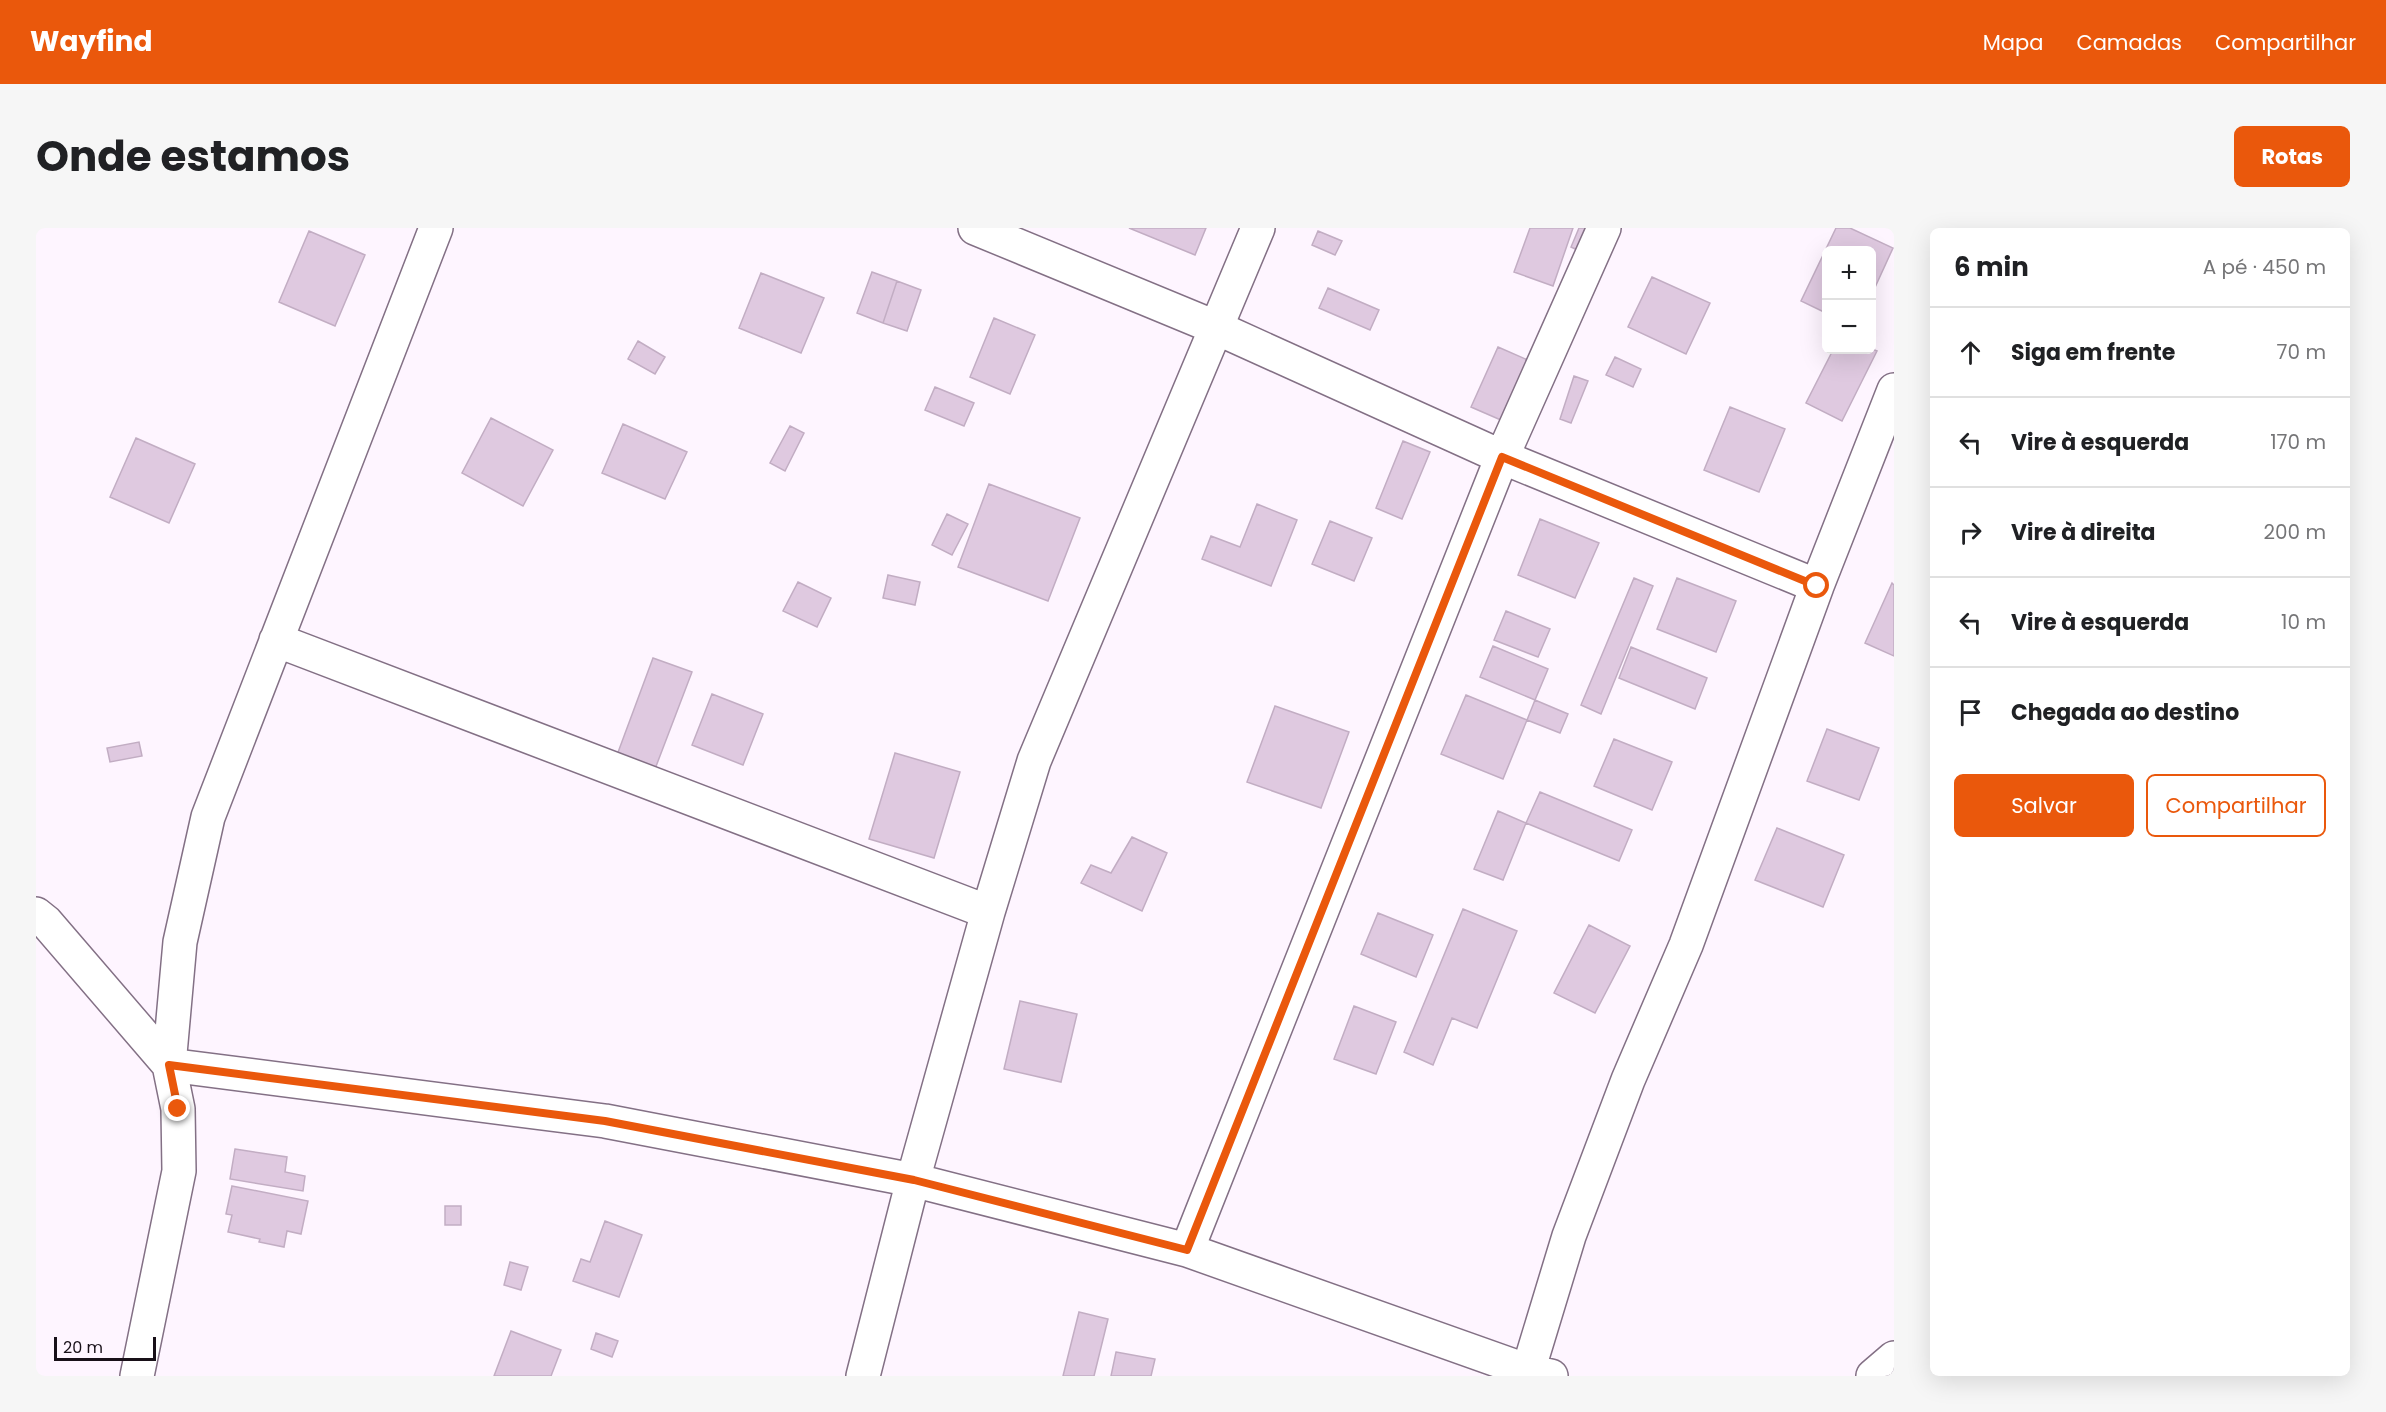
<!DOCTYPE html>
<html lang="pt">
<head>
<meta charset="utf-8">
<style>
  :root { --surface:#fff; --page:#f6f6f6; --text:#202124; --muted:#757577; --line:#e0e0e0; --accent:#ea580c }
  body { margin:0; font-family:Poppins,sans-serif; background:var(--page); color:var(--text) }
  .controls { position:absolute; right:18px; top:18px; display:grid; overflow:hidden; border-radius:9px; box-shadow:0 6px 24px #0002 }
  .controls button { width:54px; height:54px; display:grid; place-items:center; padding:0; border:0; border-bottom:2px solid var(--line); background:var(--surface); color:var(--text); font:30px sans-serif }
  .scale { position:absolute; left:18px; bottom:15px; width:102px; box-sizing:border-box; padding-left:6px; border:3px solid #181018; border-top:0; font-size:16px; line-height:21px; white-space:nowrap; color:#181018; -webkit-text-stroke:4px #fef5ff; paint-order:stroke }
  .stop { position:absolute; width:18px; height:18px; margin:-14px; border:4px solid #ea580c; border-radius:50%; background:#fff }
  .stop.end { background:#ea580c; border-color:#fff; box-shadow:0 2px 6px #0008 }
  .list { margin:0; padding:0; list-style:none }
  h2 { display:flex; justify-content:space-between; align-items:center; height:78px; margin:0; padding:0 24px; font-size:26px }
  h2 small { font-size:20px; font-weight:400; color:var(--muted) }
  .list li { display:grid; grid-template-columns:39px 1fr auto; gap:18px; align-items:center; box-sizing:border-box; height:90px; padding:0 24px; border-top:2px solid var(--line) }
  .list b { display:block; font-size:22px; white-space:nowrap }
  .list em { font-size:20px; font-style:normal; color:var(--muted) }
  .actions { display:flex; gap:12px; padding:18px 24px }
  .actions a { flex:1; padding:14px 0; border:2px solid var(--accent); border-radius:9px; text-align:center; font-size:21px; color:var(--accent) }
  .actions .main { background:var(--accent); color:#fff }
  .icon { flex:none; width:33px; height:33px; fill:none; stroke:currentColor; stroke-width:2; stroke-linecap:round; stroke-linejoin:round }
  .map { position:relative; flex:none; width:1858px; height:1148px; overflow:hidden; border-radius:9px }
  header { display:flex; align-items:center; gap:36px; box-sizing:border-box; height:84px; padding:0 30px; background:var(--accent); color:#fff }
  header strong { font-size:28px }
  nav { display:flex; gap:33px; margin-inline-start:auto; font-size:21px }
  .intro { display:flex; align-items:center; justify-content:space-between; box-sizing:border-box; height:144px; padding:0 36px }
  h1 { margin:0; font-size:42px }
  .button { padding:15px 27px; border-radius:9px; background:var(--accent); color:#fff; font-size:21px; font-weight:700 }
  main { display:flex; gap:36px; padding:0 36px }
  aside { flex:1; background:var(--surface); border-radius:9px; box-shadow:0 6px 24px #0002 }
  .map>svg:first-child { display:block }
  .building { fill:#dfc9e0; stroke:#c2adc3; stroke-width:1.5 }
  .lines { fill:none; stroke-linecap:round; stroke-linejoin:round }
  .minor-casing { stroke:#837085; stroke-width:36 }
  .minor { stroke:#fff; stroke-width:33 }
  .route { stroke:#ea580c; stroke-width:8 }
</style>
</head>
<body>
<header>
<strong>Wayfind</strong>
<nav><a>Mapa</a><a>Camadas</a><a>Compartilhar</a></nav>
</header>
<div class="intro"><h1>Onde estamos</h1><a class="button">Rotas</a></div>
<main>
<div class="map">
<svg width="1858" height="1148" viewBox="0 0 1858 1148">
  <rect width="100%" height="100%" fill="#fef5ff"/>
  <!-- building -->
  <path class="building" d="M1093 0H1170L1159 27Z
    M1494 0H1537L1517 58 1478 44Z
    M1543 0H1558L1548 25 1535 19Z
    M1800 0H1814L1857 20 1836 66V22H1790V85L1765 73Z
    M273 3 329 27 299 98 243 74Z
    M1282 3 1306 13 1299 27 1276 17Z
    M836 44 861 53 847 95 821 85Z
    M725 45 788 70 765 125 703 100Z
    M1616 49 1674 75 1650 126 1592 99Z
    M861 53 885 62 871 103 847 95Z
    M1292 60 1343 82 1334 102 1283 80Z
    M958 90 999 107 974 166 934 149Z
    M602 113 629 129 619 146 592 131Z
    M1462 119 1501 136 1474 196 1435 179Z
    M1836 121 1841 123 1806 193 1770 175 1797 122Z
    M1579 129 1605 141 1597 159 1570 147Z
    M1538 148 1552 153 1535 195 1524 191Z
    M899 159 938 175 928 198 889 182Z
    M1694 179 1749 201 1723 264 1668 242Z
    M455 190 517 222 487 278 426 245Z
    M587 196 651 224 629 271 566 245Z
    M754 198 768 205 749 243 734 235Z
    M100 210 159 236 133 295 74 269Z
    M1367 213 1394 224 1366 291 1340 280Z
    M953 256 1044 290 1012 373 922 339Z
    M1221 276 1261 292 1235 358 1166 331 1175 308 1204 319Z
    M911 286 932 296 916 327 896 317Z
    M1504 291 1563 315 1539 370 1482 347Z
    M1294 293 1336 310 1318 353 1276 336Z
    M852 347 884 354 879 377 847 370Z
    M1598 350 1617 358 1565 486 1545 477Z
    M1641 350 1700 373 1680 424 1621 401Z
    M762 354 795 370 781 399 747 383Z
    M1856 355 1858 357V428L1829 415Z
    M1470 383 1514 401 1502 429 1458 412Z
    M1457 418 1512 441 1499 472 1444 449Z
    M1595 419 1671 450 1659 481 1583 450Z
    M617 430 656 444 619 541 581 527Z
    M676 466 727 486 707 537 656 517Z
    M1430 467 1491 492 1467 551 1405 526Z
    M1499 472 1532 486 1524 505 1491 492Z
    M1239 478 1313 504 1285 580 1211 554Z
    M1791 501 1843 520 1823 572 1771 553Z
    M1578 511 1636 534 1616 582 1558 558Z
    M103 514 106 528 74 534 71 520Z
    M859 525 924 544 898 630 833 611Z
    M1504 564 1596 602 1583 633 1490 595Z
    M1462 583 1490 595 1467 652 1438 641Z
    M1741 600 1808 627 1787 679 1719 652Z
    M1096 609 1131 625 1106 683 1045 655 1055 637 1075 645Z
    M1427 681 1481 703 1441 800 1416 790 1397 837 1368 824Z
    M1342 685 1397 707 1380 749 1325 726Z
    M1553 697 1594 718 1559 785 1518 765Z
    M984 773 1041 786 1025 854 968 841Z
    M1318 778 1360 794 1340 846 1298 831Z
    M199 921 251 929 249 944 269 948 267 963 194 951Z
    M196 958 272 973 265 1006 251 1003 248 1019 223 1014 224 1011 192 1004 196 987 190 986Z
    M409 978H425V997H409Z
    M569 993 606 1007 583 1069 537 1053 545 1031 554 1034Z
    M474 1034 492 1039 485 1062 468 1057Z
    M1043 1084 1072 1091 1058 1148H1027Z
    M475 1103 525 1122 515 1148H458Z
    M560 1105 582 1113 576 1129 555 1121Z
    M1080 1124 1119 1131 1115 1148H1075Z"/>
  <g class="lines">
    <defs>
      <path id="minor" d="M939 0 1181 100 1466 229 1781 358
        M240 412 952 684
        M0 686 10 694 133 837 569 893 877 952 1151 1022 1492 1143 1515 1148
        M1151 1022 1466 229 1568 0
        M1492 1143 1533 1008 1592 852 1650 717 1781 358 1858 162
        M101 1148 143 943 142 881 133 837 144 714 172 589 400 0
        M827 1148 877 952 952 684 998 533 1222 0
        M1837 1148 1858 1130"/>
    </defs>
    <!-- minor casing -->
    <use href="#minor" class="minor-casing"/>
    <!-- minor -->
    <use href="#minor" class="minor"/>
  </g>
  <g class="lines">
    <!-- route -->
    <path class="route" d="M142 881 133 837 569 893 878 952 1151 1022 1466 229 1781 358"/>
  </g>
</svg>
<div class="controls">
<button>+</button>
<button>−</button>
</div>
<div class="scale">20 m</div>
<div class="stop" style="left:1781px;top:358px"></div>
<div class="stop end" style="left:142px;top:881px"></div>
</div>
<aside>
<h2>6 min<small>A pé · 450 m</small></h2>
<ul class="list">
<li><svg class="icon" aria-label="ahead" viewBox="0 0 24 24"><path d="M12 20V5M6 11l6-6 6 6"/></svg><div><b>Siga em frente</b></div><em>70 m</em></li>
<li><svg class="icon" aria-label="left" viewBox="0 0 24 24"><path d="M17 20v-9H6M10 6l-5 5 5 5"/></svg><div><b>Vire à esquerda</b></div><em>170 m</em></li>
<li><svg class="icon" aria-label="right" viewBox="0 0 24 24"><path d="M7 20v-9h11M14 6l5 5-5 5"/></svg><div><b>Vire à direita</b></div><em>200 m</em></li>
<li><svg class="icon" aria-label="left" viewBox="0 0 24 24"><path d="M17 20v-9H6M10 6l-5 5 5 5"/></svg><div><b>Vire à esquerda</b></div><em>10 m</em></li>
<li><svg class="icon" aria-label="arrive" viewBox="0 0 24 24"><path d="M6 21V4h12l-3 4 3 4H6"/></svg><div><b>Chegada ao destino</b></div></li>
</ul>
<div class="actions"><a class="main">Salvar</a><a>Compartilhar</a></div>
</aside>
</main>
</body>
</html>
